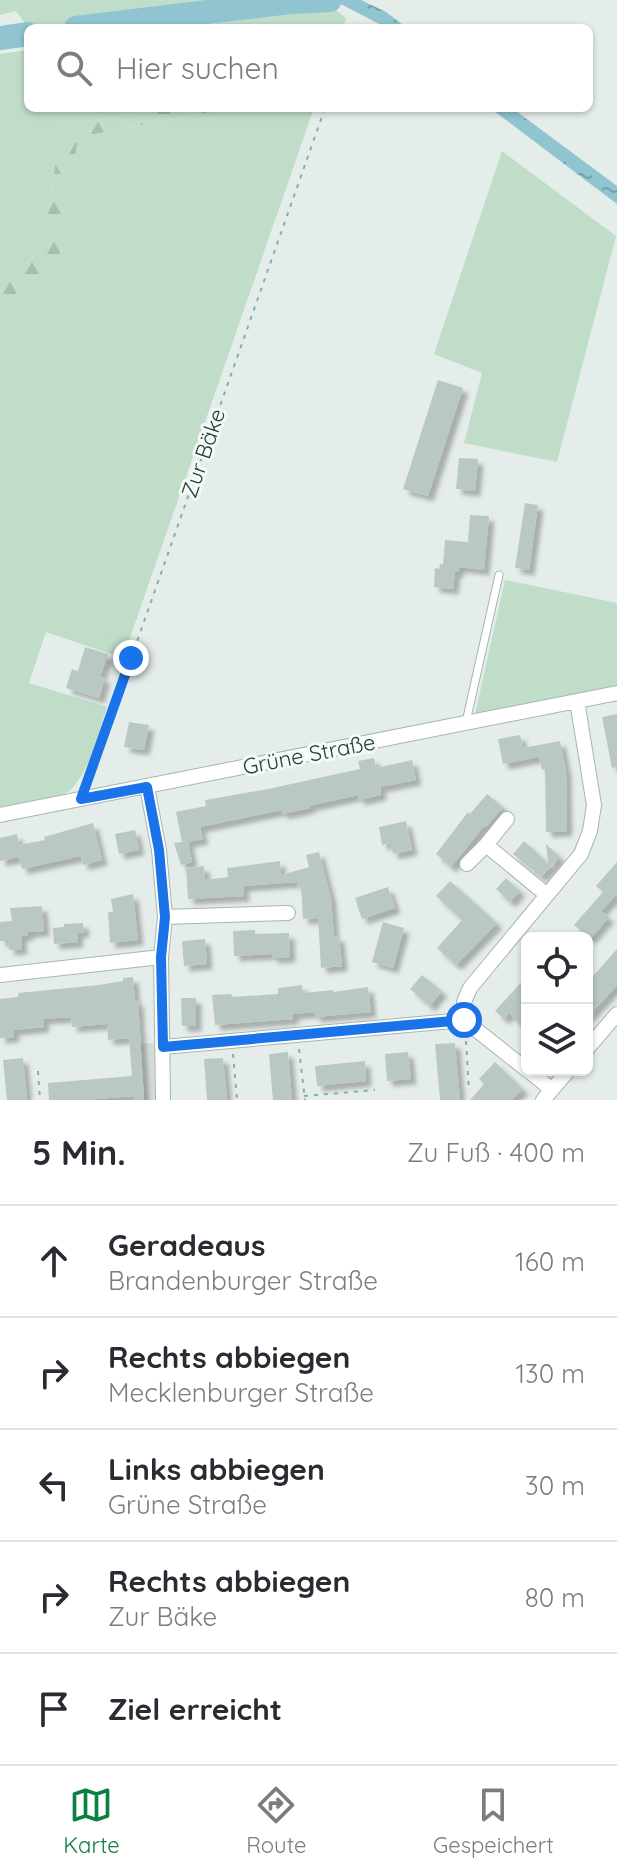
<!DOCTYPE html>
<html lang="de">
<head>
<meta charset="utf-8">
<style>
  :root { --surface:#fff; --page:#f2f2f3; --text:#2b2b33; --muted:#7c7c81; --line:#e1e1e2; --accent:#0b8043 }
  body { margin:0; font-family:Quicksand,sans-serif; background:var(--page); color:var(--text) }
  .controls { position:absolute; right:24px; bottom:24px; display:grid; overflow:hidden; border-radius:12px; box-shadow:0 2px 6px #0004 }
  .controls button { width:72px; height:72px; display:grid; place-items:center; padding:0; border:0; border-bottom:2px solid var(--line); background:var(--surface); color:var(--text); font:40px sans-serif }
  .stop { position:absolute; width:24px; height:24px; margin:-18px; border:6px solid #1a73e8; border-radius:50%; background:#fff }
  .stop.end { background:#1a73e8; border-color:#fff; box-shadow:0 2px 8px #0008 }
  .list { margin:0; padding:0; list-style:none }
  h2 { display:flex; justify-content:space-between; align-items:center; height:104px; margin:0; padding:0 32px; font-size:34px }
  h2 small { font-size:26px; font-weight:400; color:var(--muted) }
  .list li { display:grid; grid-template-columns:52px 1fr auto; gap:24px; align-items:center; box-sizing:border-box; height:112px; padding:0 32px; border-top:2px solid var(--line) }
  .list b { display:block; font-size:30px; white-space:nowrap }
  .list p { margin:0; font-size:26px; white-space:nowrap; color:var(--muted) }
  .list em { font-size:26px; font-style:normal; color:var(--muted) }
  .icon { flex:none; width:44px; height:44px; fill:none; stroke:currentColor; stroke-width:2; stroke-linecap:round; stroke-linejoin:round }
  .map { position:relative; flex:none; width:617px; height:1100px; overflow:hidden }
  .search { position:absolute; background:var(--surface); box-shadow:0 2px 6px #0004; left:24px; right:24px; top:24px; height:88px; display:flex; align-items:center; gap:20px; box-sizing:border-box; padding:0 28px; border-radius:12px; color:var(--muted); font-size:30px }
  .sheet { height:664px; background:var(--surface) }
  nav { display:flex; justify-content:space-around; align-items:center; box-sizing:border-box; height:112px; border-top:2px solid var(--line); background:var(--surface); font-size:22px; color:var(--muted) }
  nav a { display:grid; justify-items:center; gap:4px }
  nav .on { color:var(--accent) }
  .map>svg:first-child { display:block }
  .built { fill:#d3ddd9 }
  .green { fill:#bfddc8 }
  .forest { fill:url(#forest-firs) }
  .water { fill:url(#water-ripples) }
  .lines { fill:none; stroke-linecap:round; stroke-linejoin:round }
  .river { stroke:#8fc4d0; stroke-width:24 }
  .building { fill:#bac8c3; filter:url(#shadow) }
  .lane-casing { stroke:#a7b5b1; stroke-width:9 }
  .street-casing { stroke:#a7b5b1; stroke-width:16 }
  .path { stroke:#86b0a4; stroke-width:2; stroke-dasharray:4 6; stroke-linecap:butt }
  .lane { stroke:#fff; stroke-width:7 }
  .street { stroke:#fff; stroke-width:14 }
  .route { stroke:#1a73e8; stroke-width:10 }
  .labels { text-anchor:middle; stroke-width:6; stroke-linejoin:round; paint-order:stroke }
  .street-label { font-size:22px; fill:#243f38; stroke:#f5faf8 }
</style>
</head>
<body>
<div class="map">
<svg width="617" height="1100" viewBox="0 0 617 1100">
  <defs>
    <pattern id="forest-firs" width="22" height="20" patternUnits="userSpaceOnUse" patternTransform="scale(2)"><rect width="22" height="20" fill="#bfddc8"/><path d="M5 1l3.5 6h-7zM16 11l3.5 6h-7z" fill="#a4bfad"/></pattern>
    <pattern id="water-ripples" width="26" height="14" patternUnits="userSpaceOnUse" patternTransform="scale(2)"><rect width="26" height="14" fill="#8fc4d0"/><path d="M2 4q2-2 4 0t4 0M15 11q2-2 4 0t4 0" fill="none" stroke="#75a1aa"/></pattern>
    <filter id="shadow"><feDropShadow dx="5.5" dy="5.5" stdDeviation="2" flood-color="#0004"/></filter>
  </defs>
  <rect width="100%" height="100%" fill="#e5edea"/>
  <!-- built -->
  <path class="built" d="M156 1043 157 1100H134L130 1044Z"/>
  <!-- green -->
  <path class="green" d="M0 0H262L29 28 16 11 0 15Z
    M332 7 346 18 343 28H182Z
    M28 50V108H171L61 126 43 249 0 288V54Z
    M232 108H314L123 658 46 632 29 683 107 707C98 733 88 783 62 795 45 803 19 804 0 808V310L60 255 78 137Z
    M502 151 616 236 557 462 464 443 482 373 434 354Z
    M505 580 617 603V686L475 714Z"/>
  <!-- forest -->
  <path class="forest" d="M171 108H232L78 137 60 255 0 310V288L43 249 61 126Z"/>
  <!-- water -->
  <path class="water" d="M333 0H361L386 12 407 28H387Z
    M490 108H512L617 186V204Z"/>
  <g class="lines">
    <!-- river -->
    <path class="river" d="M76 28 290 2 330 0
      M0 38 28 34"/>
  </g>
  <!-- building -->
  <path class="building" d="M438 380 463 388 428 496 403 489Z
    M459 458 478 459 475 491 456 489Z
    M525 503 538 505 529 570 515 568Z
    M470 515 489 516 484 570 459 567 458 572H455L453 589 434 587 435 568 439 569 440 564H443L445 540 468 542Z
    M85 647 108 654 100 677 105 678 99 698 66 688 72 669 78 671Z
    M617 714V767L612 768 602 717Z
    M129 722 149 725 144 750 124 747Z
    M520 735 523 748 560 741 566 771 567 831 546 832 545 769 542 770 539 757 503 764 498 739Z
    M374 758 376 768 412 760 416 780 380 787 381 795 359 800 358 795 309 806 310 808 282 814V810L200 827 203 839 188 842 192 862 181 865 174 843 182 842 176 812 206 806 205 800 268 789 360 769 358 761Z
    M487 794 503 807 486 827 484 826 451 867 436 854 468 812 470 814Z
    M406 821 412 850 393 854 390 843 382 845 379 827Z
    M93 823 102 860 83 865 81 856 22 869 19 857 0 861V838L17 834 19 845 45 840 44 837Z
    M135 830 139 850 119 854 115 834Z
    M524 841 548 863 546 844 560 857 541 877 513 854Z
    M319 852 331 898 334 937 339 936 342 966 321 968 318 918 303 919 301 886 298 887 297 882 243 886 244 896 188 899 186 868 204 866 205 880 228 877 227 868 280 861 281 875 309 867 306 855Z
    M617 862V894L601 911 609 917 590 939 574 925 603 892 596 886Z
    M506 878 520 891 510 902 496 889Z
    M450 881 497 923 456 965 437 948 462 920 436 896Z
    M388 887 395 908 362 919 355 898Z
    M133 894 138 940 110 943 108 912H113L111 899Z
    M42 906 44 931 28 932V935L21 936 22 949 9 950 8 941H0V922L12 921 10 908Z
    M383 922 404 928 393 968 372 962Z
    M83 923 84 932 77 933 78 942 54 944 53 928 64 927V924Z
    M255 930V934L289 933 290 957 272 958V954L234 956 233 931Z
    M205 939 207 964 184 966 182 941Z
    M617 949V985L587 1018V983Z
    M422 975 442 991 430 1006 410 989Z
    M527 976V1014L519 1023 509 1013 504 1019 495 1011Z
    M133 977 135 1001 138 1000 144 1100H134V1096L84 1100H49L48 1083 132 1076 129 1038 108 1040 107 1024 72 1027 71 1017 43 1019 44 1027 13 1030 14 1037 0 1038V999L18 997V993L99 985 123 981V978Z
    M302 985 303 993 333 990V992L368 987 371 1012 315 1017V1012L293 1014V1019L215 1025 212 995 231 994 232 997 278 994V988Z
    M181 998H196V1026H182Z
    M455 1043 460 1100H440L435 1044Z
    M288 1052 292 1100H273L269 1054Z
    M408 1052 411 1079 387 1081 385 1054Z
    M23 1058 27 1100H7L3 1060Z
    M223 1058 227 1100H207L204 1059Z
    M365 1061 366 1081 317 1086 315 1066Z
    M495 1062 523 1089 512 1100H470L484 1084 479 1079Z"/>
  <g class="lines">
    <defs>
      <path id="lane" d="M466 722 499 575
        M81 799 131 658"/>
      <path id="street" d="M147 787 159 850 165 917 161 957 163 1100
        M0 815 617 693
        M507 819 486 845 547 895
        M467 864 486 845
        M165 917 288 913
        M0 975 161 957
        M464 1020V1002L470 988 581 854 590 831 594 805 577 701
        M163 1047 464 1020 527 1070
        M587 1049 617 1014
        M528 1070 552 1090
        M543 1100 569 1070"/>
    </defs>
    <!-- lane casing -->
    <use href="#lane" class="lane-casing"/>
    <!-- street casing -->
    <use href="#street" class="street-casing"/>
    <!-- path -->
    <path class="path" d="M134 650 325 108
      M466 1041 469 1091
      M299 1049 305 1100
      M233 1054 237 1099
      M38 1071 40 1100
      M304 1096 375 1090"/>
    <!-- lane -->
    <use href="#lane" class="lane"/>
    <!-- street -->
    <use href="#street" class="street"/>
  </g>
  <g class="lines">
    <!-- route -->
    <path class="route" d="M131 658 81 799 147 787 159 850 165 917 161 957 163 1047 464 1020"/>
  </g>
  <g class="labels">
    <!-- street labels -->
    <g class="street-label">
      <text transform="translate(203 453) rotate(-71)" y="8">Zur Bäke</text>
      <text transform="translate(309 754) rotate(-11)" y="8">Grüne Straße</text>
    </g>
  </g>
</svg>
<div class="controls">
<button><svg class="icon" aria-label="locate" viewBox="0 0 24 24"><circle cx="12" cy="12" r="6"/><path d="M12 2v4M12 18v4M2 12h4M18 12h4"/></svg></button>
<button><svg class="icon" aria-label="layers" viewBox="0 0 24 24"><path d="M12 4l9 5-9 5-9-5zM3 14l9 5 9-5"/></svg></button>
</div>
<div class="stop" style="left:464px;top:1020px"></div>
<div class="stop end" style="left:131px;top:658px"></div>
<div class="search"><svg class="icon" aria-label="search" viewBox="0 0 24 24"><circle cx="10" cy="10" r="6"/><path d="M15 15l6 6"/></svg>Hier suchen</div>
</div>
<section class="sheet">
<h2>5 Min.<small>Zu Fuß · 400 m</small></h2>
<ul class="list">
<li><svg class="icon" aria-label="ahead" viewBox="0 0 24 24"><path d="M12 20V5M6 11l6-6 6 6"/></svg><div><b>Geradeaus</b><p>Brandenburger Straße</p></div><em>160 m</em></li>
<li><svg class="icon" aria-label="right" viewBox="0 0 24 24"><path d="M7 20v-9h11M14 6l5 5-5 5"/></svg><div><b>Rechts abbiegen</b><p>Mecklenburger Straße</p></div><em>130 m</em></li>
<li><svg class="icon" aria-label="left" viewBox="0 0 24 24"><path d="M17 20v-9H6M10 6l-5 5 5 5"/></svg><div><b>Links abbiegen</b><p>Grüne Straße</p></div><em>30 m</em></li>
<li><svg class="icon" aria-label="right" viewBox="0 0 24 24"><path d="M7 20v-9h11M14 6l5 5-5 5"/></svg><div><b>Rechts abbiegen</b><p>Zur Bäke</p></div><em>80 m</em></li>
<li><svg class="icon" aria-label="arrive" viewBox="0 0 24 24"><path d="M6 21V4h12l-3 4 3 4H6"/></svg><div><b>Ziel erreicht</b></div></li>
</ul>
</section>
<nav>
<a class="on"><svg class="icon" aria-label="map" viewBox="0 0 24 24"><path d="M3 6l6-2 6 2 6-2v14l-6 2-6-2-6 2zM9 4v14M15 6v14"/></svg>Karte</a>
<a><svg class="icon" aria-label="directions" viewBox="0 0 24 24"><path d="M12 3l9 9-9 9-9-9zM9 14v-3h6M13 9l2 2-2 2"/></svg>Route</a>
<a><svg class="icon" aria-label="saved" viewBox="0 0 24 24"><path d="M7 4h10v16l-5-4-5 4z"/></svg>Gespeichert</a>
</nav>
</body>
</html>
